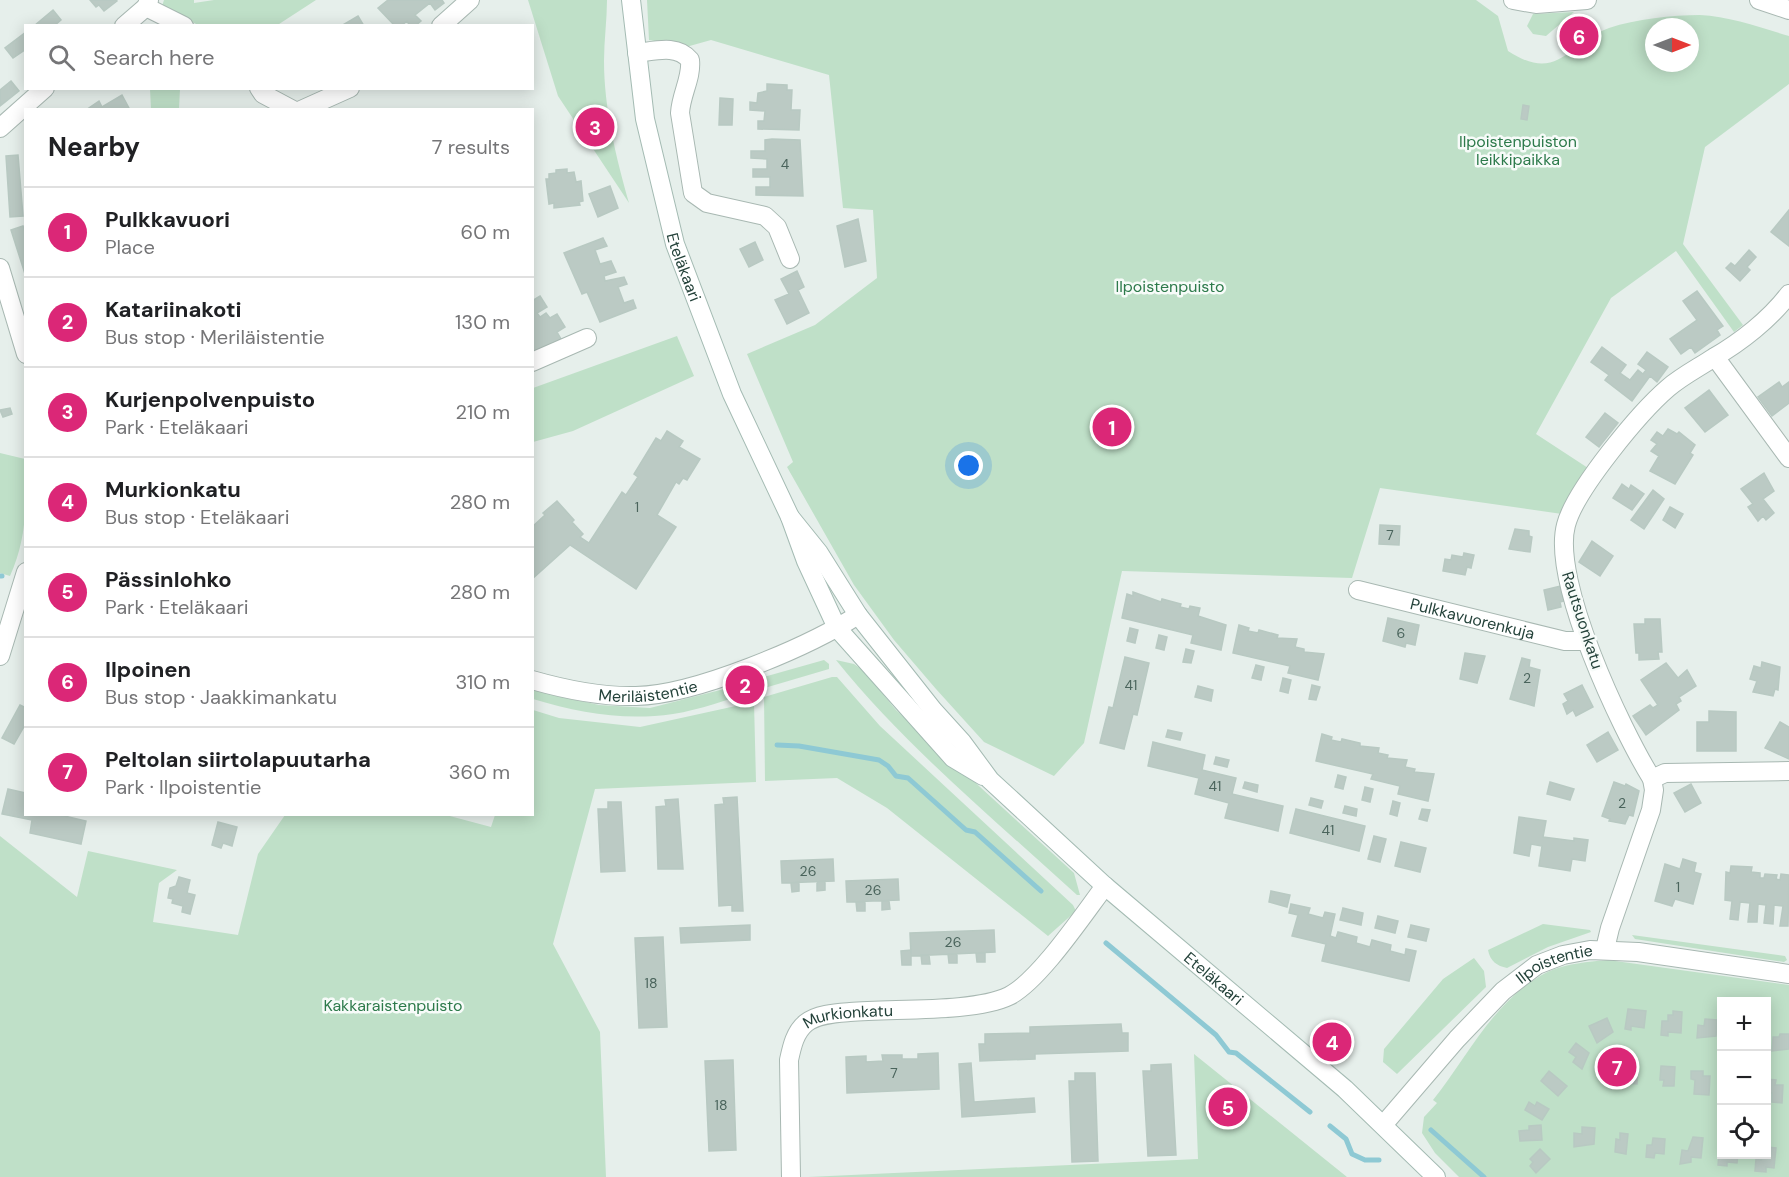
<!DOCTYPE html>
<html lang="en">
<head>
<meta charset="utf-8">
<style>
  :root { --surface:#fff; --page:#f6f6f6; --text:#202124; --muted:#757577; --line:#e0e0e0; --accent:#db2777 }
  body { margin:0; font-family:"DM Sans",sans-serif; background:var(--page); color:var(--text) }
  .controls { position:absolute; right:18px; bottom:18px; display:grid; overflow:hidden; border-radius:0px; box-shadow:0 3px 15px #0003 }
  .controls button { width:54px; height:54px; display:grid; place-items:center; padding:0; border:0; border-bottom:2px solid var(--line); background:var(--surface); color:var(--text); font:30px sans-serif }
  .compass { position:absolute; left:1645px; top:18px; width:54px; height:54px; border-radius:50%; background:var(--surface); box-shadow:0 3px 15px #0003; rotate:90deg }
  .you { position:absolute; left:969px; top:466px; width:21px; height:21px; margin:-15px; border:4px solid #fff; border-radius:50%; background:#1a73e8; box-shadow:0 0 0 9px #1a73e833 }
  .badge { display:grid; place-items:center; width:39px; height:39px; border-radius:50%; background:var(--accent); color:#fff; font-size:20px; font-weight:700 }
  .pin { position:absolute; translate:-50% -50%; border:3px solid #fff; box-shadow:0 2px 6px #0006 }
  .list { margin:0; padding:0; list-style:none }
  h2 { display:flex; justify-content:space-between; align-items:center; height:78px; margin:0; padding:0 24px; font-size:26px }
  h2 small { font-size:20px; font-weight:400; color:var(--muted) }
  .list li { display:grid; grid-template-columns:39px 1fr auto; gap:18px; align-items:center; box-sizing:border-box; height:90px; padding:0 24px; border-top:2px solid var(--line) }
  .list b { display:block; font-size:22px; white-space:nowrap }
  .list p { margin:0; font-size:20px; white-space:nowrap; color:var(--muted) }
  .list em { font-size:20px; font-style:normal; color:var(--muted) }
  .icon { flex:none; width:33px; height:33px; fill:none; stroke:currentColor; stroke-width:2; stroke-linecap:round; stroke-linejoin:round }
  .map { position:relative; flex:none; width:1789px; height:1177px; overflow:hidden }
  .search { position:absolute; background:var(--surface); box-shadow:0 3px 15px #0003; left:24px; top:24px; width:510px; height:66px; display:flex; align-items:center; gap:15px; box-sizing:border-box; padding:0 21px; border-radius:0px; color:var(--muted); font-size:22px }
  .panel { position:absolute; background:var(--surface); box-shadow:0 3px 15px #0003; left:24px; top:108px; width:510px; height:708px; border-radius:0px }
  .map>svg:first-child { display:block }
  .green { fill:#bfe0c8; fill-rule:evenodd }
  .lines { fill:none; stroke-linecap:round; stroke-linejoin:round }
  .stream { stroke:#8ec9d4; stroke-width:5 }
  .building { fill:#bbcac4; stroke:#b8c9c2; stroke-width:1.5 }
  .minor-casing { stroke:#a8b8b2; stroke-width:20 }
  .tertiary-casing { stroke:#a8b8b2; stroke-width:20 }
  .secondary-casing { stroke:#a4bbb3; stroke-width:20 }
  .minor { stroke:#fff; stroke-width:18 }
  .tertiary { stroke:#fff; stroke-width:18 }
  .secondary { stroke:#fff; stroke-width:18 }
  .labels { text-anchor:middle; stroke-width:5; stroke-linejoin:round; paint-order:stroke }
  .number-label { font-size:14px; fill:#4a645c }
  .park-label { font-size:16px; fill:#2d7a4b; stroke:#f7fbf9 }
  .street-label { font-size:16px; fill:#24423a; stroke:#f7fbf9 }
</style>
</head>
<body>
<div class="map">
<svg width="1789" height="1177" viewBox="0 0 1789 1177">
  <rect width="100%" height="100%" fill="#e6efeb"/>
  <!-- green -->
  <path class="green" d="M164 0H194V3L214 0H316L276 26 198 25 162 6Z
    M528 0H607C607 20 604 40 604 61 604 108 616 157 629 203L558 96Z
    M647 0H1476L1498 16 1508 51C1559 84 1567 43 1609 28 1636 19 1672 15 1700 15 1729 16 1761 28 1789 36V84L1705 147 1683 244 1743 325 1734 332 1676 251 1611 298 1536 434 1588 468 1562 514 1380 488 1352 578 1122 571 1084 743 1054 776 984 742 936 689 894 640 854 585 787 467 793 462 747 354 815 325 877 278 873 210 843 208 829 75 711 40 686 47 649 40ZM1654 27H1690V63H1654Z
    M1574 12 1546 36 1533 34 1527 26 1533 14Z
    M150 89H180L179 109H151Z
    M677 336 694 376 573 431 533 442V388Z
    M0 453 25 459C26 502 28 536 10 576L0 573Z
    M824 660 829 664V669L758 690 756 684 761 682 760 678Z
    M836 660 854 664 864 671 896 710 1074 873 1080 895H1077C994 819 906 747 836 660Z
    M832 677H837L880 726 1073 905 1076 911 1048 936 887 808 837 778 765 781 764 697Z
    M752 685 754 692C727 699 700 710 673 714 624 721 580 713 533 699V690L599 705 650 708 728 688 730 692 738 689 739 693 750 690Z
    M754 702 756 782 595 789 553 944 600 1032 606 1177H0V836L77 897 88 851 177 870 159 883 153 922 238 935 258 854 285 815H446L491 827 495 815 532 814 533 710 559 718 640 727Z
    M1543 924 1590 930 1591 932 1548 947 1507 968C1497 966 1490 961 1488 950Z
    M1632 935 1785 956 1787 960 1784 962 1635 939Z
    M1474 958 1484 971 1486 987 1397 1074 1383 1062 1384 1049 1443 979Z
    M1608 960 1789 985V1177H1459L1435 1153 1422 1133 1424 1117 1437 1103 1433 1100C1466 1059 1491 1006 1537 978 1558 964 1584 962 1608 960ZM1722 1002H1766V1154H1722Z
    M1194 1054 1347 1177H808L1198 1159Z"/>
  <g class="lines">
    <!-- stream -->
    <path class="stream" d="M0 576H2
      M777 745 799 746 879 760 888 766 896 776 908 778 966 830 975 832 1041 891
      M1106 943 1216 1035 1229 1052 1236 1053 1310 1112
      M1330 1126 1346 1139 1352 1154 1365 1160H1379
      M1431 1130 1484 1177"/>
  </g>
  <!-- building -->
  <path class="building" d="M90 0H116L117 1 104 11 99 5 96 7Z
    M388 0H442L444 3 435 10 430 3 415 15 421 21 415 26H410L407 21 401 26H395L378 8Z
    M53 10 61 20 54 26H34Z
    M358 16 364 26H341Z
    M26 32V49L13 58 5 48Z
    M11 81 19 91 0 106V90Z
    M767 84 787 85V90H792L791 110H800L799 130 758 129V121H764L765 111 750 110V102L757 103 758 93 767 91Z
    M122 95 130 110H86L99 101 102 107Z
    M720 98 733 99 732 125H719Z
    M1523 105 1529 106 1527 120 1521 119Z
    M772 139 800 140 803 196 756 195V187H770V177H753V169H767V159L751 158V151H765V140Z
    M18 155 23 216 10 217 6 156Z
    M567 169V173L574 172 576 182 581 181 583 201 579 202 580 205 554 208V203L549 204 546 179H549V174L556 173V170Z
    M610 186 618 208 598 217 589 194Z
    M1789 210V246L1771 232Z
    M858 219 866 261 845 267 837 226Z
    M23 226 26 235V277L11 230Z
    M603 238 607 246 595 250 600 264 611 261 616 272 604 276 605 281 624 277 627 284 618 287 624 303 633 300 636 308 600 322 587 292 582 294 564 253Z
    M755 242 763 260 749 267 740 249Z
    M1749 250 1756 257 1747 267 1750 270 1740 281 1726 268 1731 263 1735 266Z
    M797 271 804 287 798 290 809 313 787 324 775 300 789 294 781 279Z
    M1697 291 1723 326 1717 330 1720 335 1695 353 1691 347 1681 354 1670 339 1697 320 1683 301Z
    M540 296 547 307 537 313 540 317 546 313 550 318 557 314 565 327 557 332 561 339 536 354 532 348V301Z
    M1602 347 1626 365 1620 373 1630 380 1638 370 1643 374 1646 370 1638 364 1647 352 1668 367 1657 382 1650 376 1632 401 1605 380 1609 375 1591 362Z
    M1779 382 1782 387 1789 382V403L1772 416 1758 397Z
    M1709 390 1728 415 1705 432 1685 408Z
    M10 408 12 414 3 417 0 410Z
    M1605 413 1618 423 1599 447 1586 437Z
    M1668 429 1677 434 1679 432 1695 445 1690 453 1693 455 1675 484 1650 471 1659 456 1651 451 1657 444 1651 440 1657 432 1663 436Z
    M667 431 683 441 679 447 700 459 687 480 683 478 679 484 676 482 657 515 676 527 636 589 570 545 532 579V527L545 515 543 513 557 501 574 520 572 522 583 534 580 537 589 543 622 492 626 495 638 477 634 474 656 438 661 441Z
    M1764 473 1774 491 1763 499 1774 513 1766 520 1763 516 1758 521 1748 507 1753 504 1741 489Z
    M1622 484 1629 489 1631 485 1644 494 1632 510 1613 498Z
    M1653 490 1664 499 1644 529 1631 520Z
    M1670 507 1683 514 1675 528 1663 520Z
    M1380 525 1400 526 1399 545 1379 544Z
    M1515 529 1529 531V536L1532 537 1530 552 1509 549Z
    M1592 541 1613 556 1600 576 1579 562Z
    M1464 553 1474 555 1471 568 1467 567 1465 575 1443 571 1445 559 1451 560 1452 555 1463 557Z
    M1561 586 1564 601 1560 602 1561 607 1548 610 1544 590Z
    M1133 592 1161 602 1162 599 1181 604 1180 607 1189 609 1190 606 1200 608 1198 616 1226 625 1221 650 1191 643 1193 635 1122 618 1127 594 1133 596Z
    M1388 618 1419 625 1415 645 1406 643 1405 647 1383 641Z
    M1645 619H1660L1662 652H1658L1659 659 1639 660V653H1636L1634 624H1645Z
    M1239 625 1249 628 1248 631 1258 633 1259 630 1278 635 1277 638 1297 639 1295 647 1304 649V652L1324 654 1318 680 1288 673 1290 666 1233 653Z
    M1130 628 1138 630 1135 643 1127 641Z
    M1159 635 1167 637 1164 650 1156 648Z
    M1186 649 1194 651 1191 663 1183 662Z
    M1465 653 1485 656 1477 683 1460 679Z
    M1125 657 1149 663 1137 715 1133 714 1124 749 1100 743 1109 707 1113 708Z
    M1522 658 1530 660 1529 667 1540 670 1534 706 1510 699Z
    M1762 662 1780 667 1778 690 1775 689 1773 696 1753 692 1757 681 1750 679 1754 666 1761 668Z
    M1666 663 1678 678 1687 670 1696 686 1679 697 1681 701 1676 704 1679 710 1646 735 1633 716 1650 705 1653 708 1658 705 1641 680Z
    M1256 665 1264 667 1261 680 1252 678Z
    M1283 678 1291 680 1288 693 1280 691Z
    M1312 685 1320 687 1316 700 1309 699Z
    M1582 685 1593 707 1576 716 1573 710 1567 714 1563 704 1568 701 1564 694Z
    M1198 686 1213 690 1211 701 1195 697Z
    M20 705 26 708V723L14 744 2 738Z
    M1709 711 1736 712V751H1697V722H1709Z
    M1780 722 1789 727V759L1765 748Z
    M1168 730 1182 733 1180 740 1166 737Z
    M1608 732 1618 750 1597 762 1587 745Z
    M1322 734 1332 737 1331 740 1341 742 1342 739 1360 743V746L1379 748 1378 753 1388 755 1387 758 1407 760 1405 767 1415 769 1414 772 1434 774 1428 801 1398 794 1400 786 1371 779 1373 774 1316 761Z
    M1153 742 1205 755 1202 770 1236 778 1232 794 1283 806 1278 831 1225 818 1229 803 1195 794 1199 778 1148 766Z
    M1216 757 1229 760 1227 767 1214 764Z
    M1338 775 1346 777 1343 789 1335 787Z
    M1245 782 1258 785 1257 792 1243 788Z
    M1550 782 1574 789 1570 800 1547 794Z
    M1614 782 1625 786 1626 784 1639 791 1633 816 1629 815 1625 824 1609 821 1610 819 1602 816Z
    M1691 784 1701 803 1685 812 1674 793Z
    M1365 787 1373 789 1370 802 1362 800Z
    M8 789 26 793V814H56L86 821 81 844 30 833 32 820 2 814Z
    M737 797 743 911H732V905L719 906 715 805 724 804 723 798Z
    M1311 798 1323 801 1321 808 1309 805Z
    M678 799 683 869H658L656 807 666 806 665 800Z
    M1393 801 1400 803 1397 816 1390 814Z
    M608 802H621L625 871 601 872 598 809H608Z
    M1345 806 1357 809 1356 816 1343 813Z
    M1296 809 1365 826 1359 851 1290 833Z
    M1422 809 1430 810 1427 821 1419 819Z
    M1519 817 1546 821 1543 837 1574 841V838L1588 840 1585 861 1572 859 1570 871 1539 866 1542 846 1531 844 1529 856 1514 853Z
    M218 822 237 827 232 846 223 843 221 848 212 845Z
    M1374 836 1386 839 1380 862 1368 859Z
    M1401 842 1426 848 1420 872 1395 866Z
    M833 859 834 881 782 883 781 861Z
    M1683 859 1696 863 1694 872 1701 874 1693 904 1675 899 1672 906 1655 901 1665 864 1680 869Z
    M1731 866 1752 867 1751 872 1760 873V878H1764L1765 874 1777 875 1776 879 1780 880 1781 874 1789 875 1788 926H1780L1783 906 1774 905 1773 924 1764 923 1766 905 1758 904 1757 922H1748L1750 903 1740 902 1738 920 1730 919 1732 901 1725 900 1726 872 1730 873Z
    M179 877 190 880 187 893 195 895 190 914 182 912 183 906 172 903 173 899 168 898 170 888 176 886Z
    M898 879 899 900 847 902 846 881Z
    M825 881V890L817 891V882Z
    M799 882V891L792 892 791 883Z
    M1271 891 1290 895 1287 907 1269 902Z
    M882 901H889L890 909 882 910Z
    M856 902H865V911H857Z
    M1291 904 1310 908 1308 914 1323 918 1325 912 1335 914 1330 936 1336 938 1338 932 1357 937 1356 943 1370 947 1372 940 1391 945 1390 951 1405 955 1406 949 1416 951 1409 981 1322 961 1326 944 1292 936 1298 915 1289 913Z
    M1343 908 1363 913 1361 925 1340 920Z
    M1378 916 1398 921 1395 933 1375 928Z
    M750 925V940L681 943 680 928Z
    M1411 925 1429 929 1426 941 1408 937Z
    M994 930 995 952 911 956 910 933Z
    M663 937 667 1027 639 1028 635 938Z
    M911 950V965H902L901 951Z
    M976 953H985V962H977Z
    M948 954H957V963H949Z
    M921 955H929L930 964H922Z
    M1628 1009 1646 1011 1644 1028 1631 1026V1030L1625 1029Z
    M1673 1011 1682 1012 1681 1033 1668 1032V1036L1661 1035 1662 1021H1668V1015H1673Z
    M1607 1018 1613 1032 1597 1043 1589 1026Z
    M1705 1019 1717 1020 1716 1036 1697 1038 1698 1025 1704 1026Z
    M1121 1024 1122 1033H1128V1051L1035 1054V1059L980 1061 979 1044H985V1034L1030 1033V1027Z
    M1780 1034H1789V1049L1772 1051 1773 1037H1779Z
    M1576 1043 1589 1053 1582 1069 1573 1062 1576 1057 1569 1052Z
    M938 1053 939 1089 847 1093 846 1057 866 1056V1062L883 1061 882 1055H902V1059H918V1054Z
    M733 1060 736 1150 709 1151 705 1061Z
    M1621 1061 1630 1062 1629 1067 1638 1068 1637 1084 1624 1083 1625 1073H1620Z
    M971 1063 974 1102 1034 1098 1035 1112 962 1117 959 1064Z
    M1171 1064 1176 1155 1148 1156 1143 1071H1151V1065Z
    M1661 1066 1675 1067 1674 1086H1663L1664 1080H1660Z
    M1549 1071 1567 1086 1558 1096 1541 1081Z
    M1691 1071H1703V1076H1710L1709 1095 1694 1094 1695 1080 1691 1079Z
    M1075 1073H1095L1098 1161 1072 1162 1069 1081H1075Z
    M1766 1079 1776 1080 1775 1085H1783L1782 1103 1772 1102V1093L1766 1092Z
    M1529 1102 1535 1106 1537 1102 1549 1109 1542 1120 1525 1110Z
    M1541 1125 1542 1140 1520 1141 1519 1131 1529 1130V1126Z
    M1582 1127 1595 1128 1594 1144 1574 1147V1133L1582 1134Z
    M1620 1133 1628 1134 1626 1154 1615 1152 1616 1139 1620 1140Z
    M1693 1137 1703 1138 1701 1158 1691 1157V1162L1680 1164 1682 1150 1688 1151Z
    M1653 1138 1665 1139 1664 1154 1655 1153 1654 1158 1646 1157 1647 1145H1652Z
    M1766 1147 1776 1148 1774 1168 1766 1167V1172L1755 1171 1756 1159 1761 1160V1154H1766Z
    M1540 1149 1550 1159 1536 1173 1530 1166 1533 1162 1530 1159Z
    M1719 1153 1738 1154 1737 1163 1727 1162V1166L1718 1165Z"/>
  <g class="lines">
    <defs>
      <g id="minor">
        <path d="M1513 0 1536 4 1587 0"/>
        <path d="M1759 0 1789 10"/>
        <path d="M146 7 184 26"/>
        <path d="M124 26 146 7 149 0"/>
        <path d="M441 26 470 0"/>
        <path d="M637 53C655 51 677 44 690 60 692 78 681 94 680 113L693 193 707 203 765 216 777 227 790 259"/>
        <path d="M259 88 263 94 293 110"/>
        <path d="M301 110 350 88"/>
        <path d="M0 128 45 88"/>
        <path d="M0 268 26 354"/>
        <path d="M1715 357 1789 458"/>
        <path d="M532 362 587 338"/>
        <path id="s1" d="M1358 590 1565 641H1587"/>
        <path d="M1652 779 1665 773 1789 771"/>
        <path d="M1605 949 1610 928 1651 810 1654 790 1652 779C1621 729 1551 581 1566 525 1575 490 1640 412 1668 388 1682 376 1698 368 1713 358 1741 342 1770 319 1789 294"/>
        <path id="s2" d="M791 1177 789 1060C792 1046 795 1032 806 1023 817 1014 837 1013 850 1012 892 1008 974 1013 1009 996 1039 981 1083 915 1105 886"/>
      </g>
      <g id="tertiary">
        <path d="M0 656 26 572"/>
        <path id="s3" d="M532 680C567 690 601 697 636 696 695 695 808 647 858 615"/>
        <path id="s4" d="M1384 1124 1457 1039 1503 991 1537 965 1563 955 1590 950 1638 952 1789 974"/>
      </g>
      <g id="secondary">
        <path id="s5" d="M631 0 645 119 675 244 732 394 790 517 806 561 837 628 953 758 983 776"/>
        <path id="s6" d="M790 517 819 553 858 615 933 710 962 742 990 780 1105 886 1345 1089 1436 1177"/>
      </g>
    </defs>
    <!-- minor casing -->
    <use href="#minor" class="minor-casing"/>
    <!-- tertiary casing -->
    <use href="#tertiary" class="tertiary-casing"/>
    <!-- secondary casing -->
    <use href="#secondary" class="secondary-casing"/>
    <!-- minor -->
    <use href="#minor" class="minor"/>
    <!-- tertiary -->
    <use href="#tertiary" class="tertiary"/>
    <!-- secondary -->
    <use href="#secondary" class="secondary"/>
  </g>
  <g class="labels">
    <!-- number labels -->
    <g class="number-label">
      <text x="785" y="169">4</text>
      <text x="637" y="512">1</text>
      <text x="1390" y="540">7</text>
      <text x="1401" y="638">6</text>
      <text x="1527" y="683">2</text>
      <text x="1131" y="690">41</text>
      <text x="1215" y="791">41</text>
      <text x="1622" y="808">2</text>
      <text x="1328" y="835">41</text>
      <text x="808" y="876">26</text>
      <text x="1678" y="892">1</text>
      <text x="873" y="895">26</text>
      <text x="953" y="947">26</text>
      <text x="651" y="988">18</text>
      <text x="894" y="1078">7</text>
      <text x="721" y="1110">18</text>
    </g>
    <!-- park labels -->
    <g class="park-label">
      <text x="1518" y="147">Ilpoistenpuiston<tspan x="1518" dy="18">leikkipaikka</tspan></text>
      <text x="1170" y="292">Ilpoistenpuisto</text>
      <text x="393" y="1011">Kakkaraistenpuisto</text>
    </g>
    <!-- street labels -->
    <g class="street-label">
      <text dy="6" stroke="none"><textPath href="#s5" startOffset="273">Eteläkaari</textPath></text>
      <text dy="6" stroke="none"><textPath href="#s1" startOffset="118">Pulkkavuorenkuja</textPath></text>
      <text transform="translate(1583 620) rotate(72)" y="6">Rautsuonkatu</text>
      <text dy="6" stroke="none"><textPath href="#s3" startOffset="118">Meriläistentie</textPath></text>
      <text dy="6" stroke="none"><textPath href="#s4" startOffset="238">Ilpoistentie</textPath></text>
      <text dy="6" stroke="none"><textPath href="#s6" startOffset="630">Eteläkaari</textPath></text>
      <text dy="6" stroke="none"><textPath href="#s2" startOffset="202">Murkionkatu</textPath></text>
    </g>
  </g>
</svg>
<div class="controls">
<button>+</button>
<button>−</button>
<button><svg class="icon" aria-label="locate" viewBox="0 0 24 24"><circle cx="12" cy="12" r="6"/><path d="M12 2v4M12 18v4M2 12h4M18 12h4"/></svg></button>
</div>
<svg class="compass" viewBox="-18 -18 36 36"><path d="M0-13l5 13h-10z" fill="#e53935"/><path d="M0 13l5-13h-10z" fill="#757577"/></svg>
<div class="you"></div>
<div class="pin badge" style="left:1112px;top:427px">1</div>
<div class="pin badge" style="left:745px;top:685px">2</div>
<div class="pin badge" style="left:595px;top:127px">3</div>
<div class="pin badge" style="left:1332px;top:1042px">4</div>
<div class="pin badge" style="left:1228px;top:1107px">5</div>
<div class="pin badge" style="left:1579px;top:36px">6</div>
<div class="pin badge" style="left:1617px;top:1067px">7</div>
<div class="search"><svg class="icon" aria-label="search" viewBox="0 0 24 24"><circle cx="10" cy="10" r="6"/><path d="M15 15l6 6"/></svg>Search here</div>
<section class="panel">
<h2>Nearby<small>7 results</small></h2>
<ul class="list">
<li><span class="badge">1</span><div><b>Pulkkavuori</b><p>Place</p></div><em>60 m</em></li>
<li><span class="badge">2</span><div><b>Katariinakoti</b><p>Bus stop · Meriläistentie</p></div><em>130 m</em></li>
<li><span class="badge">3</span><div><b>Kurjenpolvenpuisto</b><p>Park · Eteläkaari</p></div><em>210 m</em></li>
<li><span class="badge">4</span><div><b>Murkionkatu</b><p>Bus stop · Eteläkaari</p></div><em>280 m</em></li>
<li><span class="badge">5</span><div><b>Pässinlohko</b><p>Park · Eteläkaari</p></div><em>280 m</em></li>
<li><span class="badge">6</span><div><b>Ilpoinen</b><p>Bus stop · Jaakkimankatu</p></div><em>310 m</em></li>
<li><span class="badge">7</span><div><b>Peltolan siirtolapuutarha</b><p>Park · Ilpoistentie</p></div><em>360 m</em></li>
</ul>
</section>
</div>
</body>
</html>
